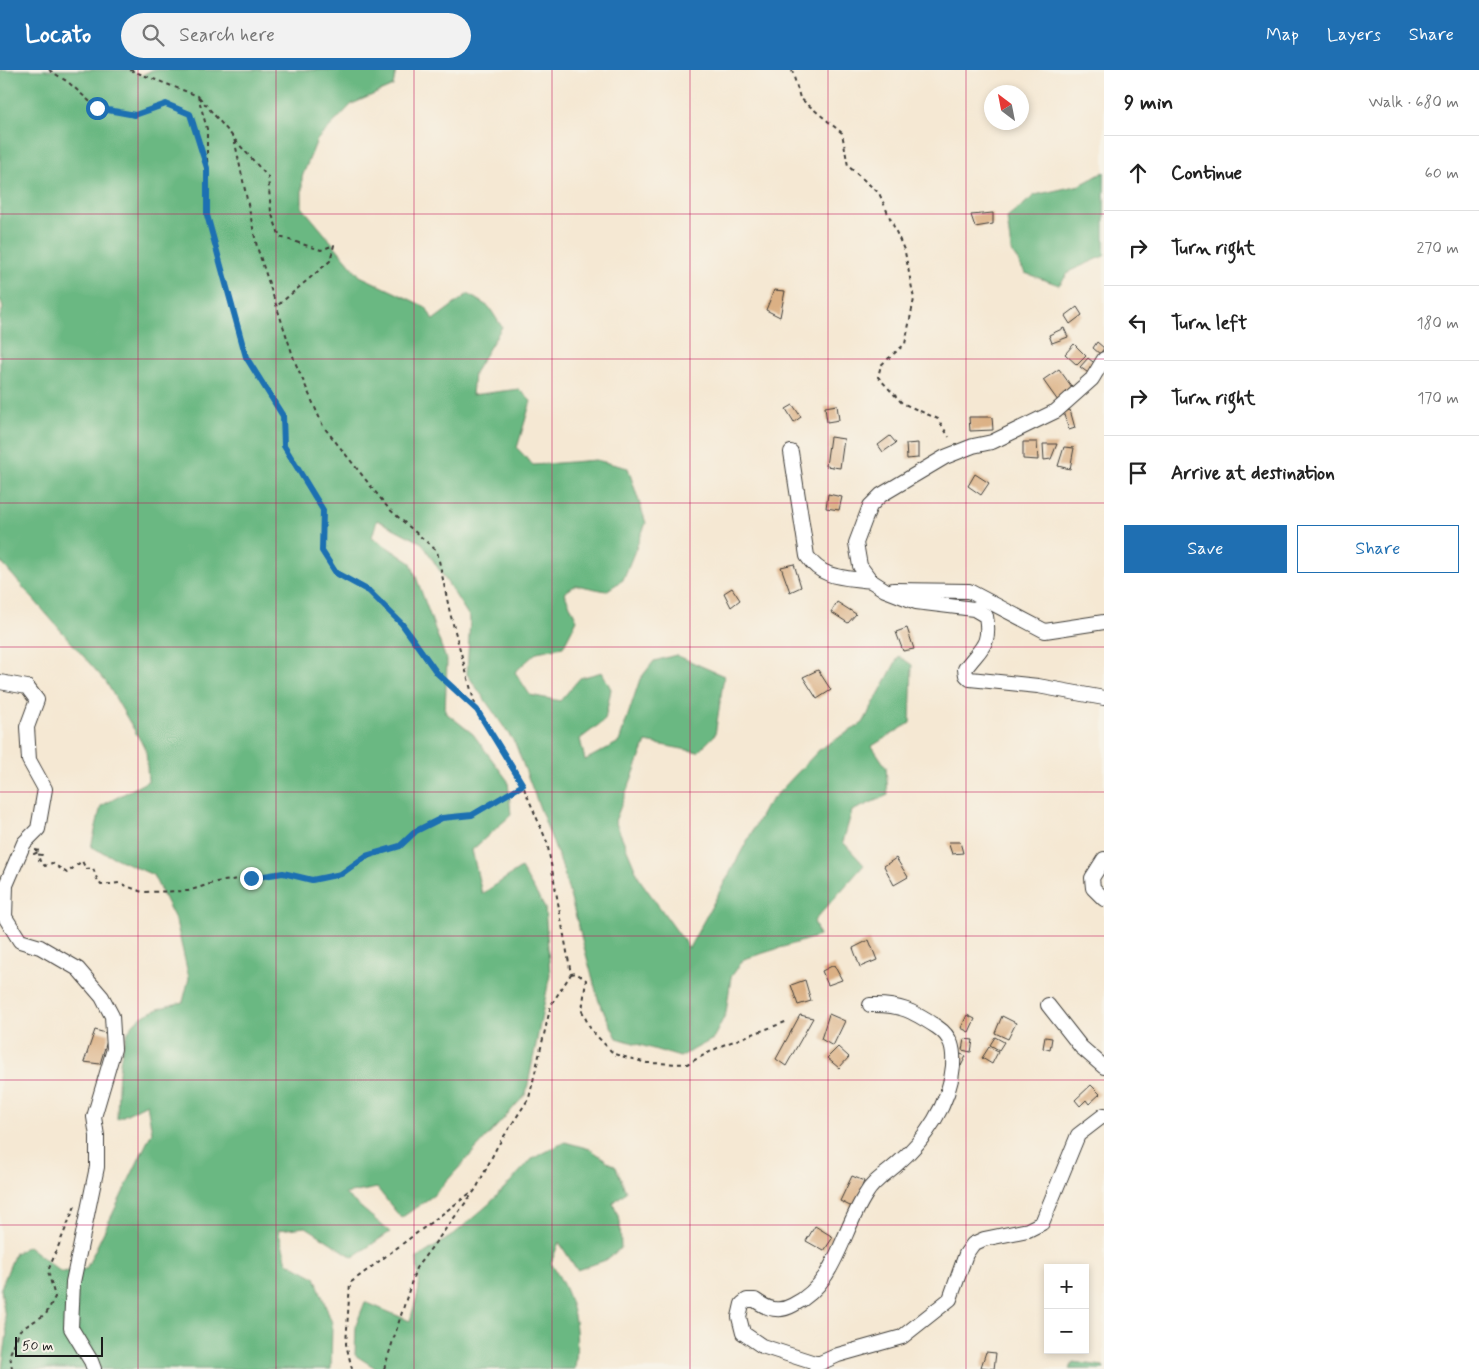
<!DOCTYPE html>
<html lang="en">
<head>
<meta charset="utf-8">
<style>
  :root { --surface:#fff; --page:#f2f2f2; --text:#222; --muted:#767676; --line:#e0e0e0; --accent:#1f6fb2 }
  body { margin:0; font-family:Mynerve,sans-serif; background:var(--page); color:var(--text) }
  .controls { position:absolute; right:15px; bottom:15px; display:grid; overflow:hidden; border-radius:0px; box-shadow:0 2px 8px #0003 }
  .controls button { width:45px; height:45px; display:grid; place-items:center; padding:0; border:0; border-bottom:1px solid var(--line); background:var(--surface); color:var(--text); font:25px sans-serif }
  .compass { position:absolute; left:984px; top:15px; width:45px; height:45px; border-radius:50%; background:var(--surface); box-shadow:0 2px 8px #0003; rotate:328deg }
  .scale { position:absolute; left:15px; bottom:12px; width:88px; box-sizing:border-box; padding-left:5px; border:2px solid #1c1c1c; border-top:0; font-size:14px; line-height:18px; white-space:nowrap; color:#1c1c1c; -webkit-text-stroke:4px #f7f3e8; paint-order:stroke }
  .stop { position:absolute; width:15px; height:15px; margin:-11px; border:4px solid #1f6fb2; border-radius:50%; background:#fff }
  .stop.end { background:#1f6fb2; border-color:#fff; box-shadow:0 1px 5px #0008 }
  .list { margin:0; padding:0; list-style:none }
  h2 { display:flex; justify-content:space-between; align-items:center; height:65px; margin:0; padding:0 20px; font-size:21px }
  h2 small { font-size:16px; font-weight:400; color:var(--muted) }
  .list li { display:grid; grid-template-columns:32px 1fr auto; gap:15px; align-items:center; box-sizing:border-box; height:75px; padding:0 20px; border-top:1px solid var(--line) }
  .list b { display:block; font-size:19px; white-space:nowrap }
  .list em { font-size:16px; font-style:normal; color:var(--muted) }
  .actions { display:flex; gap:10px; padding:15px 20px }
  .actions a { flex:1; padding:11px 0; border:1px solid var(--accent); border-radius:0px; text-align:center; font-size:18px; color:var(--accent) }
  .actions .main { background:var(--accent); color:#fff }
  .icon { flex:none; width:28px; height:28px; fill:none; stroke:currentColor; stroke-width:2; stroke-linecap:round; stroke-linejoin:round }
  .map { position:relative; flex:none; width:1104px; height:1299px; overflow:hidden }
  header { display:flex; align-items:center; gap:30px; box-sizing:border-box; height:70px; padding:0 25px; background:var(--accent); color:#fff }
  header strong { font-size:24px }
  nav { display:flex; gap:28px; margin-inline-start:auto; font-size:18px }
  .search { width:350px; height:45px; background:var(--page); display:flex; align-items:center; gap:12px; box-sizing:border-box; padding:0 18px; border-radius:28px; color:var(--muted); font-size:19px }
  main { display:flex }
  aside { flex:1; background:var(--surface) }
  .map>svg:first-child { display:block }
  .forest { fill:#6bb882; stroke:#446a4f }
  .building { fill:#dbb084 }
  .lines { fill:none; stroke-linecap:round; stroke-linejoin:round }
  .minor-casing { stroke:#3d3b37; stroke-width:16 }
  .path { stroke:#3d3b37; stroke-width:2; stroke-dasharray:4 4; stroke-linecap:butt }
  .minor { stroke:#fff; stroke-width:14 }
  .route { stroke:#1f6fb2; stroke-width:6 }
  .grid { fill:none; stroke:#c2185b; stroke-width:1; stroke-opacity:0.55 }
</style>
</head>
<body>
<header>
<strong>Locato</strong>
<div class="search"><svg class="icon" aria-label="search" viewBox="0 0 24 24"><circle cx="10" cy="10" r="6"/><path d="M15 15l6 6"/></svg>Search here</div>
<nav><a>Map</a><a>Layers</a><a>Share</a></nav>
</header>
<main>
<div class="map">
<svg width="1104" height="1299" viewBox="0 0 1104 1299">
  <rect width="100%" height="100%" fill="#f7f3e8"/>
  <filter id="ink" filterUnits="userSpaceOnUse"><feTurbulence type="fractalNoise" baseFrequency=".02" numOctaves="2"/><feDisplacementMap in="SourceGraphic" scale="10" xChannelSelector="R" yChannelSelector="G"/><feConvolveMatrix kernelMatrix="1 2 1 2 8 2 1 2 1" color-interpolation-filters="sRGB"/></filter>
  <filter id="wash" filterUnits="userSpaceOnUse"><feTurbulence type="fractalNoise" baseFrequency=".0096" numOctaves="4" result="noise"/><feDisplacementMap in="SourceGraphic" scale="20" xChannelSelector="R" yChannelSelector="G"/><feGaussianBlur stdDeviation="1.12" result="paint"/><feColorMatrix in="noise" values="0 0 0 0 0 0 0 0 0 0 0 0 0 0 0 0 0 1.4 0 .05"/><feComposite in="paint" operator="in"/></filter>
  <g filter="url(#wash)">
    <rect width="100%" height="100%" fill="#f5e8d3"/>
    <!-- forest -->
    <path class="forest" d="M0 0H131L140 6 152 0H396L393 16 352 34 317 70 302 107V137L360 206 426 237 433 250 468 224 489 237 502 257 474 303 472 325 519 319 531 331 517 378 533 395 596 390 628 398 646 453 623 510 606 521 576 515 564 523 577 550 563 577 537 582 515 602 530 625 560 631 580 608 602 602 611 619 605 650 580 669 585 690 619 672 640 609 654 591 676 585 724 606 715 665 698 682 646 672 615 751 640 810 689 878 766 736 820 679 863 653 899 586 912 595 910 653 872 676 886 697 888 725 852 741 843 772 864 795 814 851 819 866 744 889 731 907 726 943 713 969 680 987 617 968 599 932 562 796 515 673 467 604 470 548 422 473 377 450 372 467 411 493 447 592 445 642 473 664 508 711 511 745 472 780 482 824 521 798 545 838 550 905 526 1024 434 1125 401 1148 377 1118 345 1124 390 1162 353 1187 306 1157 278 1160 287 1192 315 1207 332 1253 331 1299H2L7 1263 1 1218 15 1183 28 1176 61 1202 86 1199 152 1062 147 1034 117 1049C118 1025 117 977 131 957 141 942 167 936 183 932L189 908 176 851 153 805 91 777 101 736 148 711 146 680 106 612 0 491V247L3 238 0 228Z
      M1104 102V186L1070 201 1059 215 1025 203 1011 180 1007 148 1035 125 1080 115Z
      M565 1072 590 1079 616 1097 626 1122 613 1133 620 1151 621 1178 606 1190 577 1200 559 1172 551 1193C574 1229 580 1257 575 1299H377L355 1285 356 1255 365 1232 410 1251 419 1219 417 1188 453 1165 489 1134 532 1089Z
      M1073 1292 1103 1296 1104 1299H1069Z"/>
    <g id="blocks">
      <!-- building -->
      <path class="building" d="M993 143V154L975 157 971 145Z
        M774 220 785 221 780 247 766 240Z
        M1077 237 1082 245 1070 254 1065 246Z
        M1064 258 1068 267 1052 273 1049 265Z
        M1097 272 1104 278 1100 284 1093 278Z
        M1074 274 1086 286 1077 295 1065 284Z
        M1088 288 1098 296 1091 305 1080 297Z
        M1059 299 1074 320 1058 331 1043 310Z
        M793 335 801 347 794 352 786 339Z
        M837 335 839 350 827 352 825 337Z
        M1070 340 1075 358 1069 360 1063 342Z
        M969 347H992L993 360 970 361Z
        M890 366 896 373 883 382 878 375Z
        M830 367 844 369 840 398 826 396Z
        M1023 372H1037L1038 390 1023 389Z
        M918 373V388L907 389 906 374Z
        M1043 374H1057L1051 389 1044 390Z
        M1064 377 1074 378 1070 399 1058 396Z
        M975 404 989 413 981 425 968 416Z
        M828 424 842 427 839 440 826 438Z
        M794 494 801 517 790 522 781 497Z
        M732 518 740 530 731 537 724 523Z
        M837 532 856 544 848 553 831 542Z
        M907 558 914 579 903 581 896 562Z
        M818 600 831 620 817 629 803 607Z
        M948 772H960L963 783 952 784Z
        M896 788 908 807 894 815 884 796Z
        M869 870 877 890 860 897 853 878Z
        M834 895 842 910 828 915 822 901Z
        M805 910 811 931 798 935 791 915Z
        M829 944 845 951 833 976 821 969Z
        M800 945 813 948 786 996 776 989Z
        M967 945 975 949 969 962 961 958Z
        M1002 946 1016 953 1008 969 995 963Z
        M95 960 109 964 100 994 84 992Z
        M995 967 1004 972 999 980 990 975Z
        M1045 967 1052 968 1050 980 1043 978Z
        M964 969 973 970 971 982 962 980Z
        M838 977 849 987 839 998 827 988Z
        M989 977 998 982 992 994 982 988Z
        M958 983 966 986 961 996 954 993Z
        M1091 1015 1100 1024 1089 1034 1086 1030 1080 1036 1075 1030Z
        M852 1106 864 1111 854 1138 840 1131Z
        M815 1156 833 1167 824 1181 806 1171Z
        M986 1282 996 1283 994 1299 981 1297Z"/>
    </g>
  </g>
  <g filter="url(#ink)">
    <use href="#blocks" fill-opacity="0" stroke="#3d3b37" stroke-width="1"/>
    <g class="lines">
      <defs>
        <path id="minor" d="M1104 289 1092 309 1056 341 992 372 973 376 945 387 881 425 870 436 856 473 860 496 871 511 885 520 916 532 974 539 986 546C991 576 981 577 965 599L966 605 970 609 1038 616 1104 628
          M791 382 807 486C823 510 845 507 871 511
          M893 520 969 521 1045 561 1104 552
          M0 612 27 617 37 630 27 657 29 690 45 719 38 759 24 773 6 815 5 847 20 871 40 877 78 899 102 927 112 946 114 979 94 1047 97 1066V1097L73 1212 71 1258 91 1291 94 1299
          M1104 789 1092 808 1093 818 1104 829
          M1048 935 1081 977 1104 997
          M818 1294 762 1276 743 1263 739 1247 742 1234 747 1230H755C767 1239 779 1243 793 1235 837 1213 841 1162 866 1124 873 1111 886 1104 896 1095 925 1070 950 1034 953 996 954 979 952 967 937 957 912 941 901 934 870 935
          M816 1299 818 1294 838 1285 902 1267 950 1229 966 1184 973 1174 984 1169 1028 1160 1042 1153 1078 1065 1104 1045"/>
      </defs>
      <!-- minor casing -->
      <use href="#minor" class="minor-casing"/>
      <!-- path -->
      <path class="path" d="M49 0 68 12 97 38 135 45 166 34 191 44 206 95
        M130 0 198 26 207 59V145L246 287 283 346 284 376 323 440 322 481 336 503 369 521 402 554 437 603 477 640 523 716 547 772 571 904 551 935 529 1028 497 1077 476 1119 416 1198 384 1299
        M792 0 800 28 842 63 848 96 879 123 905 182 914 229 905 274 881 295 878 307 902 333 938 349 949 367
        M199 27 234 68 257 177 295 292 323 356 389 439 437 481 450 543 476 638
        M235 70 268 107 271 142 280 167 321 180 334 175 330 191 277 236
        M35 780 40 781 34 784 42 785 39 790 45 796 52 793 67 803 82 791 86 799 93 798 97 809 101 815 119 813 142 822 188 821 216 812 283 803 312 810 341 804 366 787 400 776 416 761 442 748 472 745 523 715
        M571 904 576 903 586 910 582 941 591 960 614 984 647 993 687 994 723 975 788 951
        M12 1299 10 1284 20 1260 46 1244 55 1227 48 1201 75 1136
        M352 1299 346 1274 350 1213 473 1121"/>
      <!-- minor -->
      <use href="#minor" class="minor"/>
    </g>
  </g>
  <g class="lines" filter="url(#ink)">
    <!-- route -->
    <path class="route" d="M97 38 135 45 166 34 190 44 207 98V145L246 287 283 346 284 376 323 440 322 481 336 503 369 521 402 554 437 603 477 640 523 715 472 745 442 748 416 761 400 776 366 786 341 804 312 810 283 803 251 808"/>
  </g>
  <!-- grid -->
  <path class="grid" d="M138 0V1299M276 0V1299M414 0V1299M552 0V1299M690 0V1299M828 0V1299M966 0V1299M0 144H1104M0 289H1104M0 433H1104M0 577H1104M0 722H1104M0 866H1104M0 1010H1104M0 1155H1104"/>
</svg>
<div class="controls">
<button>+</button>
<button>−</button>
</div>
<svg class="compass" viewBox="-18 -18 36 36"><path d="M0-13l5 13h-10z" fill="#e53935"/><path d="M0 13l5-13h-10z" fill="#767676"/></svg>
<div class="scale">50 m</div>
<div class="stop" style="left:97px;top:38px"></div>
<div class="stop end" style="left:251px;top:808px"></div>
</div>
<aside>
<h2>9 min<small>Walk · 680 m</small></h2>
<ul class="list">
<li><svg class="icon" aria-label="ahead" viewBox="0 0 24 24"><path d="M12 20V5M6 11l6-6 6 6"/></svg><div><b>Continue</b></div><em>60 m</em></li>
<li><svg class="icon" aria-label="right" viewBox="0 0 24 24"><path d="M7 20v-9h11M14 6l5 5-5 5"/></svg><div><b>Turn right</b></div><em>270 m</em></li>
<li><svg class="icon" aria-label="left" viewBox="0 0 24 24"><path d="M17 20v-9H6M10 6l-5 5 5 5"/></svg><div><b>Turn left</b></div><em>180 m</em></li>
<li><svg class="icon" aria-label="right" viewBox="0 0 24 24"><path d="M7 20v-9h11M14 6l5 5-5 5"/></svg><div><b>Turn right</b></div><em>170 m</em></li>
<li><svg class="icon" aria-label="arrive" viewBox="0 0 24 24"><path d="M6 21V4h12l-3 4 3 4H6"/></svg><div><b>Arrive at destination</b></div></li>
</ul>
<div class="actions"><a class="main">Save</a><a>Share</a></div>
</aside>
</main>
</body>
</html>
